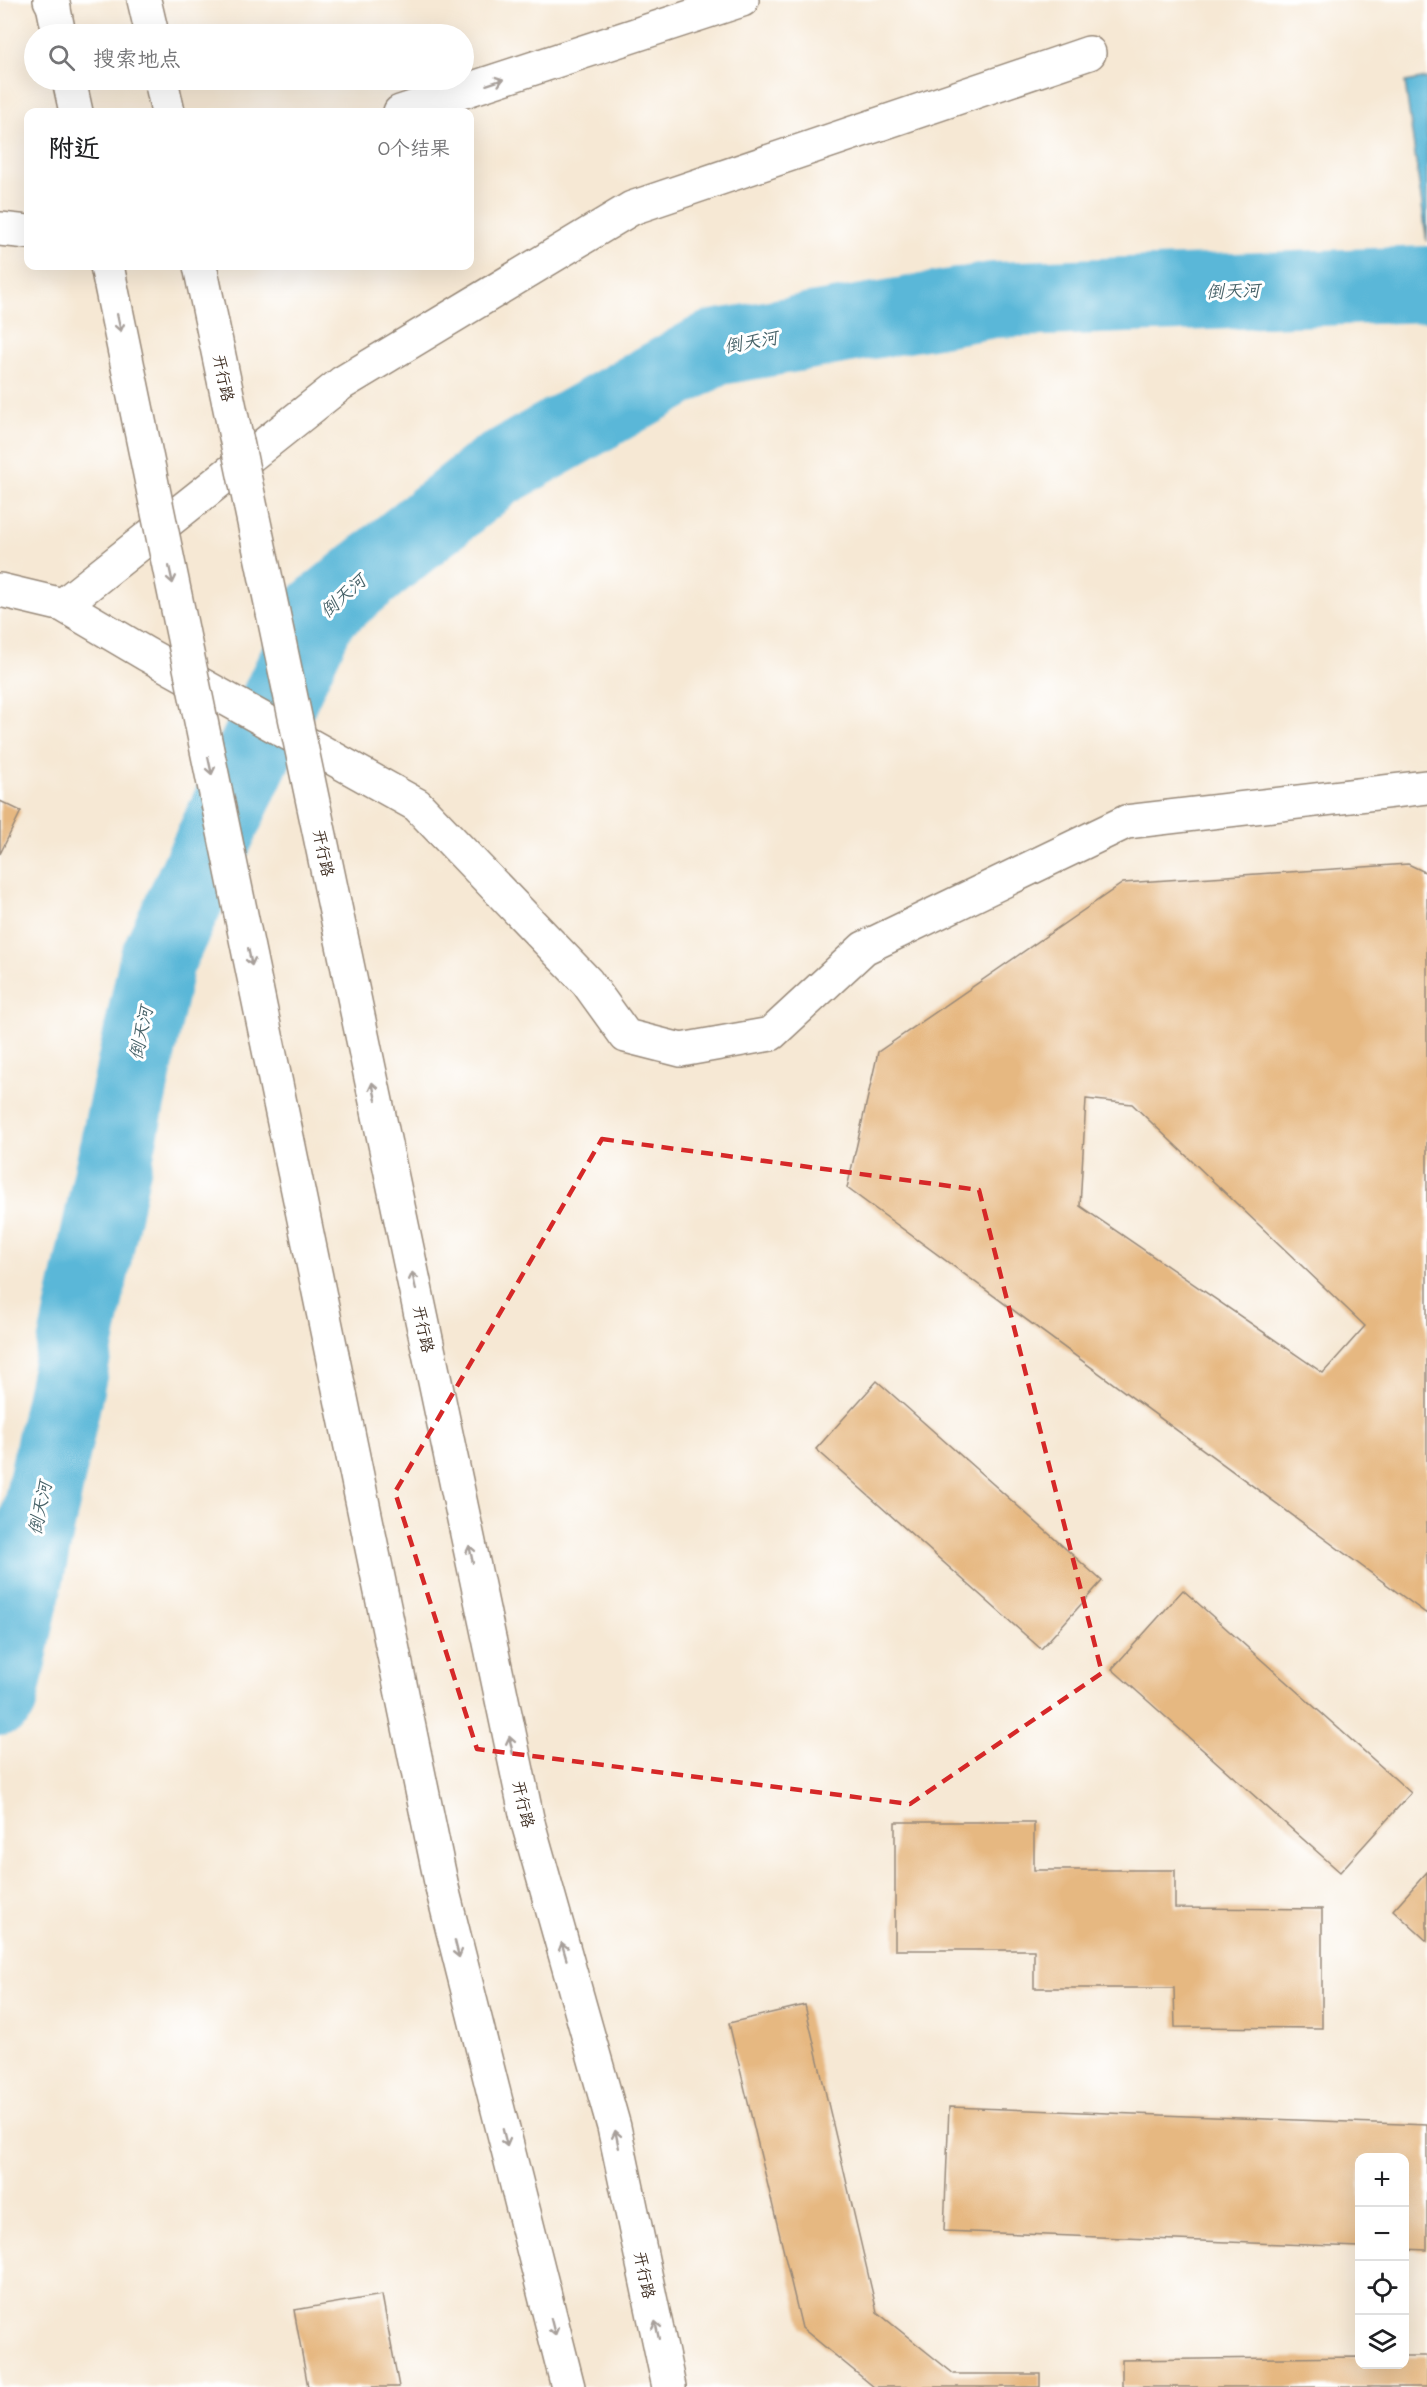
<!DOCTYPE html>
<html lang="zh">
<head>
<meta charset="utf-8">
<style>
  :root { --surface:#fff; --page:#f2f2f2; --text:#202124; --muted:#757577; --line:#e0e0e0 }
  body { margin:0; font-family:Mali,"LXGW WenKai TC",sans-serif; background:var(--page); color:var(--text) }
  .controls { position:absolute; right:18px; bottom:18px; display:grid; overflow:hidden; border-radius:12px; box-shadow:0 6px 24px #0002 }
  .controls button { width:54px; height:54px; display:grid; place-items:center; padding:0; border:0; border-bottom:2px solid var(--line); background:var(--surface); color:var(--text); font:30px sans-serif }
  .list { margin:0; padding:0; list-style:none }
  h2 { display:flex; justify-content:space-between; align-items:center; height:78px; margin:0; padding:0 24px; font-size:26px }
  h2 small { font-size:20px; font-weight:400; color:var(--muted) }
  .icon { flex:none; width:33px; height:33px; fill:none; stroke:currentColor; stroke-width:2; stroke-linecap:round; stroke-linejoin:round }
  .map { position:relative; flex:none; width:1427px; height:2387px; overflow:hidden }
  .search { position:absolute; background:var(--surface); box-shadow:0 6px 24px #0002; left:24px; top:24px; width:450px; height:66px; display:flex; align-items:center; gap:15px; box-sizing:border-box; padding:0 21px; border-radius:33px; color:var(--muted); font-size:22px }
  .panel { position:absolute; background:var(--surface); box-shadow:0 6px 24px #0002; left:24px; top:108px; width:450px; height:162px; border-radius:12px }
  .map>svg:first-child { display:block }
  .water { fill:#5ab7d8; stroke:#4a707b; stroke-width:1.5 }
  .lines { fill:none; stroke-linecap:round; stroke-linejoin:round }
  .river { stroke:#5ab7d8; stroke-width:76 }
  .building { fill:#e6b881; fill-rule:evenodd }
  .street-casing { stroke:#988979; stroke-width:36 }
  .secondary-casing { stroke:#988979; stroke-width:36 }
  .primary-casing { stroke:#988979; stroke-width:36 }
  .street { stroke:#fff; stroke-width:33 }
  .secondary { stroke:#fff; stroke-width:33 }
  .primary { stroke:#fff; stroke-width:33 }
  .secondary-bridge-casing { stroke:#988979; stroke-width:36; stroke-linecap:butt }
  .secondary-bridge { stroke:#fff; stroke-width:33 }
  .oneway { stroke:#a79f9a }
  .marked { fill:none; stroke:#d62828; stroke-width:4.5; stroke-dasharray:12 8; stroke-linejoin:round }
  .labels { text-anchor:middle; stroke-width:6; stroke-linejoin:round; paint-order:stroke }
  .street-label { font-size:16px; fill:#3b2a1e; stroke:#fff }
  .water-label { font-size:18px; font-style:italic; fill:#476268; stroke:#fff }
</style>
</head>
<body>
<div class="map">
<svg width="1427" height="2387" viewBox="0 0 1427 2387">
  <rect width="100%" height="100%" fill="#fff"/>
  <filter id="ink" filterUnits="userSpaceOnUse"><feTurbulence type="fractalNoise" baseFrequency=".0167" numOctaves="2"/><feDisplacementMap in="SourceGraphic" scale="12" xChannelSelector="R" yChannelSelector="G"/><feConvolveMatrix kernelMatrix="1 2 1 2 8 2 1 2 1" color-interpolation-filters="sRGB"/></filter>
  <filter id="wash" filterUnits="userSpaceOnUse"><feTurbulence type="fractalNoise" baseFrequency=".008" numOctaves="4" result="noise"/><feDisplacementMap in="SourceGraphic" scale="24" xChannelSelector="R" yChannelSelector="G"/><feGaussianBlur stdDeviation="1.35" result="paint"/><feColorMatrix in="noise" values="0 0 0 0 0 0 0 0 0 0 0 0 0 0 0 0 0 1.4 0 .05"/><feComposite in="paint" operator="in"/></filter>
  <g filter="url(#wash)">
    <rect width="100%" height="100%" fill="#f6e8d4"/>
    <!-- water -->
    <path class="water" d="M1427 78V242L1405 82Z"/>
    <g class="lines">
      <!-- river -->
      <path class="river" d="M0 1698 157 961 320 612 494 472 714 348 993 300 1427 284"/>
    </g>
    <g id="blocks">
      <!-- building -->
      <path class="building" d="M0 801 21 811 0 854Z
        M1408 864 1427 873V1614L847 1188 878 1052 1123 883ZM1086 1099 1132 1104 1365 1326 1323 1373 1080 1206Z
        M877 1381 1102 1581 1041 1649 816 1449Z
        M1183 1590 1411 1793 1340 1872 1112 1669Z
        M895 1822H1034V1870H1175V1908L1322 1909V2028L1175 2027 1174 1988H1034V1950H895Z
        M1427 1872V1941L1393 1910Z
        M805 2005 877 2312 954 2374H1040V2387H874L802 2328 729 2023Z
        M949 2107 1427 2125V2250L1404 2249V2158H1360V2247L944 2231Z
        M382 2295 399 2387H308L294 2310Z
        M1404 2356H1427V2387H1122V2360L1360 2357V2364H1404Z"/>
    </g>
  </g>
  <g filter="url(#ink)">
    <use href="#blocks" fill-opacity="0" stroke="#988979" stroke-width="1.5"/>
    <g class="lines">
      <defs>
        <path id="street" d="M0 590 63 605 342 383 632 208 1089 53
          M63 605 146 654 417 805 587 982 626 1036 681 1050 771 1034 864 948 1126 822 1427 787"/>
        <path id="secondary" d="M52 0 59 34
          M144 0 152 34
          M69 80 76 112
          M161 80 168 112
          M400 112 742 0
          M0 229 28 232
          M528 1823 614 2127 669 2387
          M443 1892 568 2387"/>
        <path id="primary" d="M50 0 54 7"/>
      </defs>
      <!-- street casing -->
      <use href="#street" class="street-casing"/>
      <!-- secondary casing -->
      <use href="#secondary" class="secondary-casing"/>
      <!-- primary casing -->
      <use href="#primary" class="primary-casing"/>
      <!-- street -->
      <use href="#street" class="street"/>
      <!-- secondary -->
      <use href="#secondary" class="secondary"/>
      <!-- primary -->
      <use href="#primary" class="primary"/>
      <defs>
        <path id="secondary-bridge" d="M107 266 443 1892
          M200 266 528 1823"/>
      </defs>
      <!-- secondary-bridge casing -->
      <use href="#secondary-bridge" class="secondary-bridge-casing"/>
      <!-- secondary-bridge -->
      <use href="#secondary-bridge" class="secondary-bridge"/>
    </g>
    <!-- one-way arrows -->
    <defs><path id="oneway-shaft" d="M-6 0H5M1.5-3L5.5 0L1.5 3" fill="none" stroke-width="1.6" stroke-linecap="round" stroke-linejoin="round" transform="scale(1.5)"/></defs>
    <g class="oneway">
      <use href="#oneway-shaft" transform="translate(495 82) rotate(-18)"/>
      <use href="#oneway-shaft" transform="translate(119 323) rotate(78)"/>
      <use href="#oneway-shaft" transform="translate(171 575) rotate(78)"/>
      <use href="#oneway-shaft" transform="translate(210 766) rotate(78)"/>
      <use href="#oneway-shaft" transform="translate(250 957) rotate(78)"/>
      <use href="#oneway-shaft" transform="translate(374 1091) rotate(-102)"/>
      <use href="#oneway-shaft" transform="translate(414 1281) rotate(-102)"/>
      <use href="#oneway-shaft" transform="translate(471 1554) rotate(-102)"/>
      <use href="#oneway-shaft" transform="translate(511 1745) rotate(-102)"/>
      <use href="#oneway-shaft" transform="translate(457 1949) rotate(76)"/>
      <use href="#oneway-shaft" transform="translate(564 1951) rotate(-106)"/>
      <use href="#oneway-shaft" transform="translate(505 2138) rotate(76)"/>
      <use href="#oneway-shaft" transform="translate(617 2139) rotate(-102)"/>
      <use href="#oneway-shaft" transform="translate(553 2327) rotate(76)"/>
      <use href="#oneway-shaft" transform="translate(657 2330) rotate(-102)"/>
    </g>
  </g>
  <!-- marked area -->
  <path class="marked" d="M602 1139 979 1190 1102 1673 910 1804 477 1749 395 1492Z"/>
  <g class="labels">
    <!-- street labels -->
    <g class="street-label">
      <text transform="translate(224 378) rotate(78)" y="6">开行路</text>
      <text transform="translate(324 853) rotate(78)" y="6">开行路</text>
      <text transform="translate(424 1329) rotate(78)" y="6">开行路</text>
      <text transform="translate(524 1804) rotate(77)" y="6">开行路</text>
      <text transform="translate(645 2275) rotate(78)" y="6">开行路</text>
    </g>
    <!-- water labels -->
    <g class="water-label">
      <text transform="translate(1233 291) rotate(-2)" y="6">倒天河</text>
      <text transform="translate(751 342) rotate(-10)" y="6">倒天河</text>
      <text transform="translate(343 596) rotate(-42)" y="6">倒天河</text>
      <text transform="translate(141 1033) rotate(-78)" y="6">倒天河</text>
      <text transform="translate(40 1508) rotate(-78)" y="6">倒天河</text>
    </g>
  </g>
</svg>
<div class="controls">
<button>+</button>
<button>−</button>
<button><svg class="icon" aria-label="locate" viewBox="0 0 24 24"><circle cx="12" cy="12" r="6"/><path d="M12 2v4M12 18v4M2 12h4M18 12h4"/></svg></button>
<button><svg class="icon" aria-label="layers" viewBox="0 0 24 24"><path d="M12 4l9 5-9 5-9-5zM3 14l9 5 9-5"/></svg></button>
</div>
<div class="search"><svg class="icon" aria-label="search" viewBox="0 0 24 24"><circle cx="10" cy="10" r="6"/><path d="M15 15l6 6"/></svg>搜索地点</div>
<section class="panel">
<h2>附近<small>0个结果</small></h2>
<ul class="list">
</ul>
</section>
</div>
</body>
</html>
